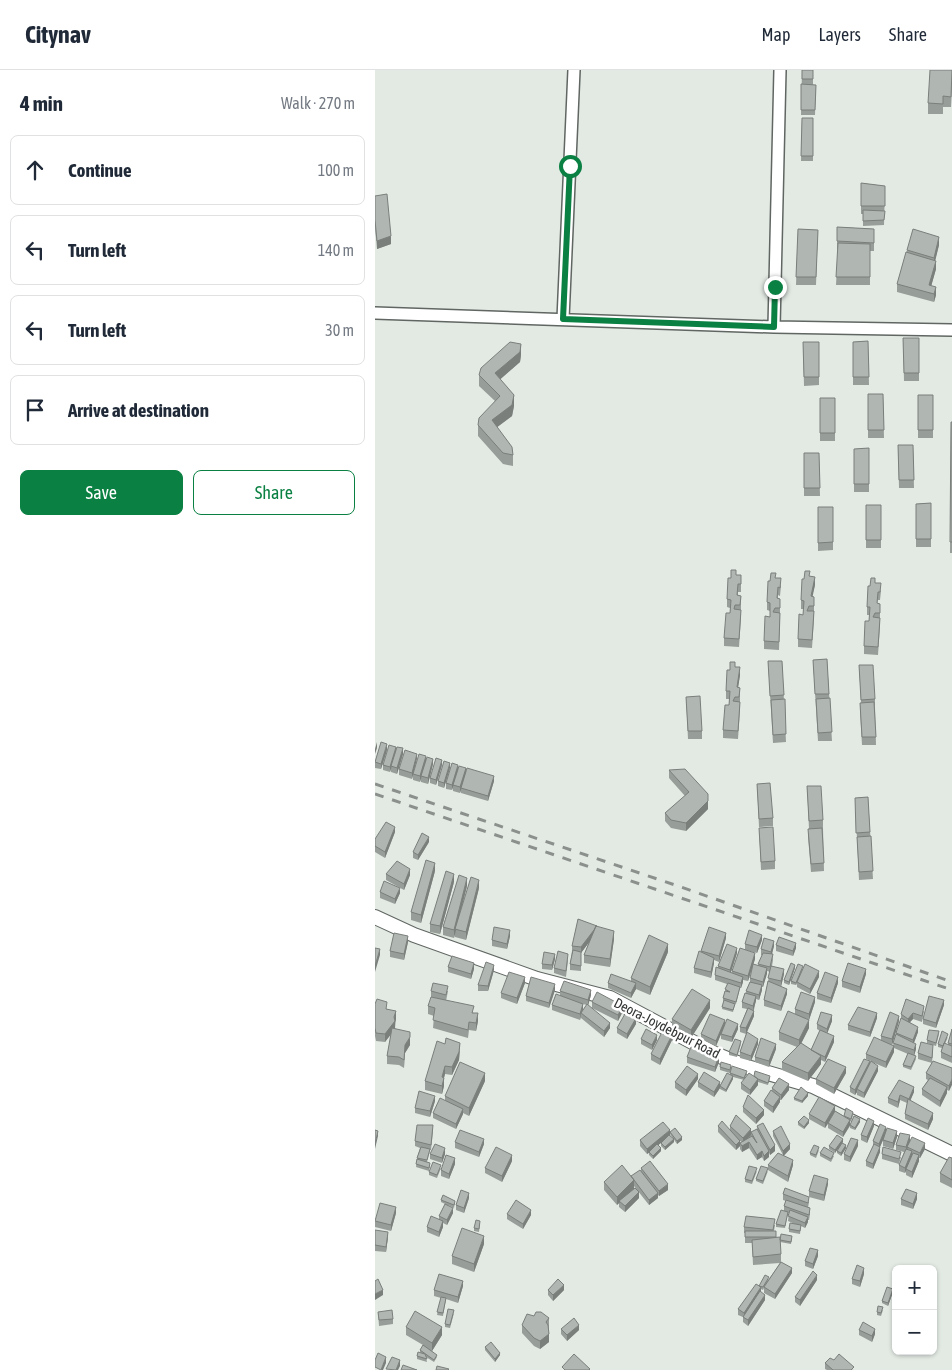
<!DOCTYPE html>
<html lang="en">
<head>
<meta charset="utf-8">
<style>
  :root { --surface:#fff; --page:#f6f6f7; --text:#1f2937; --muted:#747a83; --line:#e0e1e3; --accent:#0b8043 }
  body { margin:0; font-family:"Asap Condensed",sans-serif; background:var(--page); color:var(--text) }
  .controls { position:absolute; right:15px; bottom:15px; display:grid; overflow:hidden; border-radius:8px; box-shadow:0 1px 4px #0004 }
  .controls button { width:45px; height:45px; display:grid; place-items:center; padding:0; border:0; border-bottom:1px solid var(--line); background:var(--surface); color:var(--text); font:25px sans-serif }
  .stop { position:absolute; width:15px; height:15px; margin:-11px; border:4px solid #0b8043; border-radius:50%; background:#fff }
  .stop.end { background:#0b8043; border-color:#fff; box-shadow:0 1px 5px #0008 }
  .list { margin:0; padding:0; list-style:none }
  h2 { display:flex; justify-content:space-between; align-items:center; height:65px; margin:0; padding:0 20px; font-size:21px }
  h2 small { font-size:16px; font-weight:400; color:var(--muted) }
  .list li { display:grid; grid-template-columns:32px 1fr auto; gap:15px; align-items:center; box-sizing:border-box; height:70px; margin:0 10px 10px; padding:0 10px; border:1px solid var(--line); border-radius:8px }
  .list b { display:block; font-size:19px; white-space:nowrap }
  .list em { font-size:16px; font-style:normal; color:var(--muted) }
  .actions { display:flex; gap:10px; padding:15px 20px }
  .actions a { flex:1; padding:11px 0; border:1px solid var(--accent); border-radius:8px; text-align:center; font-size:18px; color:var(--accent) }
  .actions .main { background:var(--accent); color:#fff }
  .icon { flex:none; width:28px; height:28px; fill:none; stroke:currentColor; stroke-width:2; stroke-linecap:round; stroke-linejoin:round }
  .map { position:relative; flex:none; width:577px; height:1300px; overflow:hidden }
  header { display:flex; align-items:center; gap:30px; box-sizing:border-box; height:70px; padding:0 25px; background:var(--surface); border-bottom:1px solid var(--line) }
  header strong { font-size:24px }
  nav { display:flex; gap:28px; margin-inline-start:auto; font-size:18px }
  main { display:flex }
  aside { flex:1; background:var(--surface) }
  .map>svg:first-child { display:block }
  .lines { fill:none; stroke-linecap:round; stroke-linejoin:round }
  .minor-casing { stroke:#606662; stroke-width:14 }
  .tertiary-casing { stroke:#606662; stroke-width:16 }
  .minor { stroke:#fff; stroke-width:11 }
  .tertiary { stroke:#fff; stroke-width:14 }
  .rail { stroke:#8b908c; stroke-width:3; stroke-dasharray:9 9; stroke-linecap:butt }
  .wall { fill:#979d98; fill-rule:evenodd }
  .shaded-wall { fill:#7b7f7c }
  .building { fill:#b0b6b1; stroke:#7b7f7c }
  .route { stroke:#0b8043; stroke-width:6 }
  .labels { text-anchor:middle; stroke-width:5; stroke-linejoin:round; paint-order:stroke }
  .street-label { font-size:14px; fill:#313432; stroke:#fff }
</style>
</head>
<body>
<header>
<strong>Citynav</strong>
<nav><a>Map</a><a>Layers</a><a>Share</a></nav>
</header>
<main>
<aside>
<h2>4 min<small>Walk · 270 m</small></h2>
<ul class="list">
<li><svg class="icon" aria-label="ahead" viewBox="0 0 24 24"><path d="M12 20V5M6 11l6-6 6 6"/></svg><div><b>Continue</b></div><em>100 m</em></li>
<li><svg class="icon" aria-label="left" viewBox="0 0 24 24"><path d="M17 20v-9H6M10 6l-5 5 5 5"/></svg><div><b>Turn left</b></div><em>140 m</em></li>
<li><svg class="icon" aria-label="left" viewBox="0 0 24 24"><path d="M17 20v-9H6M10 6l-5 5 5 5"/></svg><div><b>Turn left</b></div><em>30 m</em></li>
<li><svg class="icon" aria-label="arrive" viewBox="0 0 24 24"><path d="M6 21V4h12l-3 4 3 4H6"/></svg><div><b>Arrive at destination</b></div></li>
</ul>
<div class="actions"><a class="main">Save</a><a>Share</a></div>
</aside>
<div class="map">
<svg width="577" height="1300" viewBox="0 0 577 1300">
  <rect width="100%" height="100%" fill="#e3eae4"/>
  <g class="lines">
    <defs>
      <path id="minor" d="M0 243 399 257 405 0
        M188 249 199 0
        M399 257 577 260"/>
      <path id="tertiary" d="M0 847 39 865 162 909 235 928 340 984 372 997 438 1016 577 1084"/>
    </defs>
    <!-- minor casing -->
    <use href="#minor" class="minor-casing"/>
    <!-- tertiary casing -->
    <use href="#tertiary" class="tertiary-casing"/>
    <!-- minor -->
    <use href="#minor" class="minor"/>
    <!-- tertiary -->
    <use href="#tertiary" class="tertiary"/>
    <!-- rail -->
    <path class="rail" d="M0 714 306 817 577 912
      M0 724 577 920"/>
  </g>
  <!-- wall -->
  <path class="wall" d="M427 0H438V15H441L440 45H426Z
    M577 0V19L576 37H568V44H553V33Z
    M427 48H438V91H426Z
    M486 113 510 116 509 155 488 156V144H486Z
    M0 126 16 174 2 179 0 158Z
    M462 157 499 159V181H495V215H461L463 179H462Z
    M423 159 443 160 441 215H421Z
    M564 175 560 190 561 199 556 216 561 225 559 232 522 222V214L532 180Z
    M528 268H544V311H529Z
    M493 271 494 315H478V272Z
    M428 272H444V315L429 316Z
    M146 285 145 292 125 309 139 336 137 346 122 357 138 385V396L128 394 103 366V355L120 331 104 316V305Z
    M493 324H508L509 368H493Z
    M543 325H558V368H543Z
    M445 328H460V371H445Z
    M576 352H577V483H575Z
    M523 375H538L539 418H524Z
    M494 378V422H479V379Z
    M429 383H444L445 426H429Z
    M556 433V477H541V434Z
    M491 435H506V478H491Z
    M443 437H458V480L443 481Z
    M361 505 366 513V522H363V525L366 526V548L364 577 349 576V568L355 543V538L352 537V529L356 508Z
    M435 506 440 515 437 526 439 527V549L437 578 423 577V569L428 545 429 539H426V530L429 509Z
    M401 508 406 516 405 526 403 525V528L405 529V551L404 580 389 579V571L395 547V541L392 540V532L395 511Z
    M500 513 506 521 505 530H503L502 533 505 534V556L503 585 489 584V576L494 551 495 545H492V537L495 516Z
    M452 589 457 671H443L438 590Z
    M393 591H407L411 672 398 673Z
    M484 595 500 629V637L501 675H487L485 641V633H486Z
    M360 597 365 605 363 617 365 618V640L363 669 348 668V660L354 635V629H351V621L355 600Z
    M311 627 327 661V669H313Z
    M12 680 6 699 0 698V691Z
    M21 682 28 684 22 704 16 702V698L15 702 8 700V695Z
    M42 684 37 709 24 705V699Z
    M51 686 45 712 38 710V704Z
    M58 694 53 714 46 712V706Z
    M67 695 61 715 55 713V708Z
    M75 698 69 718 63 716V711Z
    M83 699 91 701 119 711 113 731 86 723V720L85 723 78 721V717L77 720 71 719V713Z
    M294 700 333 739 311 761 296 758 290 751V743L310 726 294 708Z
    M382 714 398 748V756L384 757Z
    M432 716 448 750V758L449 801 436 802 433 767 434 759Z
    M493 727 498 809 484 810 480 728Z
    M384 758 400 791V799L386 800Z
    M20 762 10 788 0 782V769Z
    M54 772 43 790 38 788V782Z
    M60 801 46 853 36 850V842Z
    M11 804 35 805 29 820 11 810Z
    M79 812 65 864 55 862V854Z
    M92 816 84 847 104 818 91 870 80 867V861L79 868 68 865V857Z
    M5 822 25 823 20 834 5 828Z
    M203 849 222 857 239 861V869L235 897 209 893V885L214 872 206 883V901L195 900V894L197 881V876Z
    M135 866 132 879 117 876V870Z
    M351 868 344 892 339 890V893L336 908 319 903V898L326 881Z
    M387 870 382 883 370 880 380 889 373 911 368 910V912L366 918H365L361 934H360L358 942 347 939 349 931 348 930V928L352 914 340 910V905L343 898V896L362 883 356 902 357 903V901L370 880V874Z
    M33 872 29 890 15 887V881Z
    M401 875 421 878 418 886 401 881Z
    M399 876 397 884 398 890 397 896 409 904 406 916 412 924 406 941 389 936V930L395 902 392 901 388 917H387V920L384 930 381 929 379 940V946L372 962 383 974 376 991 365 988V982L371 964 365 962V957L372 939 367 938V932L375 912V908L383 896 387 885H386V879Z
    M293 882 275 925 261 919 256 928 233 918V913L256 911V908Z
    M180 889 177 900 167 899V894Z
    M193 890 191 907 179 903V898Z
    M73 897 99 899 96 909 73 902Z
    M420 898 414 915 409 913V910Z
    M428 898 425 905 444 907 435 924 422 917V914L421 915 416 914V911Z
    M119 900 113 921H103V915Z
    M491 904 485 923 467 917V911Z
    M150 913 142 934 126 928V923Z
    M463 913 456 933 442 929V923Z
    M180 920 174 938 151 931V926Z
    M56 921H73L71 931 99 943 103 951 101 961 94 960 93 968 58 958 59 946 53 944V936L66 930 56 927Z
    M185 921 216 925 213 935 235 958 229 967 206 948V947L205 950 177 940V935L185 926ZM208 934 212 935 208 940Z
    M217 932 248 941 243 951 217 938Z
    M440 932 434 950 430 948 434 958 426 973 436 980 445 961 442 959V954L457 951 452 963 459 972 450 992 446 990V994L433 1011 407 1000V992L422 977 404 970V962L420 944V939Z
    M0 934 12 939 21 949 20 958 35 975 30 983 29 998 24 995 12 994V986L16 964 10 972 1 971 0 966Z
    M569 935 561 958 548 954V949Z
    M335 938 316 968 297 958V949Z
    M549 941 547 952 538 949 535 952 543 962 539 973 541 979 539 986 541 989 536 1000 528 997V995L533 984 519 978V982L511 998 497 992 503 1001 489 1028 482 1025V1022L480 1025 475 1022V1017L495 994 496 991 491 989V984L506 970V966L524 951 517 975 512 973 518 976 521 963 526 950V944Z
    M502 948 495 967 473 960V955Z
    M261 954 252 969 242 963V958Z
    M350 954 363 959 357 972 346 969V964L341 976 326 969V964Z
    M577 959V993L566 988V982L567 978 563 977V974L573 967 570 974 573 975Z
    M564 964 561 976 552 973V970Z
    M298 968 285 995 276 990V984Z
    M266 969 282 970 277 980 266 974Z
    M366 974 362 987 354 985V982Z
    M401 979 394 997 380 992V987Z
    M85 981 84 990 77 1005 70 1004 69 1008V1016L67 1024 50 1020V1011Z
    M558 981 557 993 577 998 574 1021 572 1020V1023L565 1037 547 1025V1019L553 1010 551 1009V1003L557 993 543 989V983Z
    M312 987 344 992 340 1002 312 993Z
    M345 997 356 998 355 1003 345 1000Z
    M355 1003H372L370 1008 379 1006 395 1008 393 1015 383 1012V1015L375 1025 366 1019V1013L369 1010 358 1007V1009L351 1022 345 1019V1018L339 1027 323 1017V1012L345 1015 355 1004Z
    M471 1003 459 1024 441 1014V1009Z
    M323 1009 311 1026 300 1018V1012Z
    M110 1011 94 1046 88 1043V1044L81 1059 58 1048V1043L70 1030V1026Z
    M397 1018 414 1020 406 1030H405V1032L398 1043 389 1036V1031L397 1021Z
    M539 1022 535 1030 558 1049 553 1060 530 1049V1044L532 1033 525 1030 523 1038 513 1033V1028Z
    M433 1026 427 1033 419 1030V1028Z
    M60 1031 55 1047 40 1043V1038Z
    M368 1037 389 1045 381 1054 368 1042Z
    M460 1041 469 1046 478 1045 476 1052 475 1051V1054L485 1052 480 1060 475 1058V1056L468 1067 453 1058V1054L450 1058 434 1049V1044Z
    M423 1052 434 1053 429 1059 423 1055Z
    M343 1056 355 1060V1056L376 1062 382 1060V1056L400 1081 395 1085 394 1083V1087L389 1091 387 1087 382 1090 374 1078 367 1082 365 1079V1073L367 1072 365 1071V1076L361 1080 343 1062Z
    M499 1056 492 1073 486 1070V1065Z
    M58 1061 56 1080H55L52 1092 55 1096 54 1101 41 1097 42 1088 45 1078 40 1076V1071Z
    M398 1061 415 1079 409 1086 418 1095 413 1112 393 1100V1095L408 1085 398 1066Z
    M511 1061 522 1067 518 1079 508 1076V1070L510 1065 505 1077V1082L498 1099 491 1096V1091L498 1076V1071Z
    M295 1062 307 1070 302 1074 295 1064Z
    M295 1065 299 1072 290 1080 286 1076V1073L289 1070 283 1075 286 1081 278 1089 274 1085V1083L272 1084 265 1076V1070Z
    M535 1071 534 1074 550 1079 545 1088H544V1091L537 1108 531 1105V1101L530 1103 524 1101V1095L529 1082 521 1080V1075Z
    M80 1072 109 1074 104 1087 80 1078Z
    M468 1072 467 1073 471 1078 466 1086 462 1083V1081L466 1074 460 1083 454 1079V1076Z
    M483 1076 475 1092 469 1090V1084Z
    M444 1080 441 1088 435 1085V1083Z
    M445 1083 459 1086 456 1092 445 1086Z
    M55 1084H70L67 1093 55 1089Z
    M507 1084 526 1087 524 1094 507 1089Z
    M577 1088V1118L565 1112V1103Z
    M137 1091 127 1112 110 1103V1098Z
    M80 1094 74 1109 66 1106V1100Z
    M66 1098 62 1108 54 1105V1102Z
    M266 1098 293 1120 284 1126 283 1125V1128L274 1135 259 1116V1118L264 1128 250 1142 244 1137V1133L242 1135 229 1120V1112L256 1107 266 1101Z
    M382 1101 377 1114 370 1112V1109Z
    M393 1101 388 1114 381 1111V1109Z
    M453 1114 449 1131 434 1127V1121Z
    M408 1124 434 1132 433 1138 435 1144 434 1150H433V1152L430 1158 426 1156 425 1164 414 1162V1159L422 1155 413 1151 414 1143H413L410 1158 401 1157V1154L409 1141V1136L411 1131 408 1130Z
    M94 1128 89 1143 81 1140V1135Z
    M526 1129H542L538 1139 526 1135Z
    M66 1130 80 1133 79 1138 73 1135 78 1143 72 1155 68 1153V1157L64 1167 52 1162V1157L64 1149V1146L70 1134 66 1132Z
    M21 1143 16 1161 0 1157V1151Z
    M132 1144 156 1145 148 1159 132 1149Z
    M105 1153 104 1162 99 1161V1158Z
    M400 1155 399 1161 406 1184V1192L417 1203 400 1229 389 1223V1218L388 1220 386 1219V1222L390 1230 373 1256 368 1252V1247L363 1245V1239L384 1216 394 1209 405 1193 378 1195 377 1173H370V1163H369V1157Z
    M0 1160 13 1167 11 1182 0 1181Z
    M417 1168 416 1174 405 1172V1170Z
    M109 1174 99 1202 77 1194V1186Z
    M443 1186 438 1199 430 1196V1191Z
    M489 1204 485 1217 477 1214V1209Z
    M442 1210 425 1236 420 1232V1227Z
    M88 1216 83 1233 71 1229 68 1246 62 1245 66 1228 59 1226V1220Z
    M173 1220H189L178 1231 173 1225Z
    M518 1222 513 1236 507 1233V1231Z
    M508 1240 506 1246 502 1245V1242Z
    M3 1242 18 1249V1254L4 1256Z
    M79 1243 75 1258 70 1257V1254Z
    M159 1246 174 1248V1272L165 1279 159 1276 147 1263V1255Z
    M31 1257 67 1265 57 1281 62 1287 59 1292 51 1287 52 1292 42 1289V1286L46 1283 45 1282V1280L48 1275 31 1265Z
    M186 1259 204 1260 192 1271 186 1264Z
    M484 1260 500 1264 497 1272 484 1265Z
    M110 1277 125 1285 120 1292 110 1280Z
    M450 1293 479 1300H452L450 1299Z"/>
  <!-- shaded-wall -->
  <path class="shaded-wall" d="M16 166V174L2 179V171Z
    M564 167V175L559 196V188Z
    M561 191V199L554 224V215Z
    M561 217V225L559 232V224Z
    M146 274V285L145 292 120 314V303Z
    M139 325V336L137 346 117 361V350Z
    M440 507V515L436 534V526Z
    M365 597V605L362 625V617Z
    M2 672V678L0 684V679Z
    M12 674V680L6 699V694Z
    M21 677V682L15 702V697Z
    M28 678V684L22 704V698Z
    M42 684V689L37 709V703Z
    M51 686V692L45 712V706Z
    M58 689V694L53 714V708Z
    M67 690V695L61 715V710Z
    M75 693V698L69 718V713Z
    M83 695V701L77 720V715Z
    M91 698V703L85 723V717Z
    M119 706V711L113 731V726Z
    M333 724V739L311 761V753Z
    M20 757V762L10 788V782Z
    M54 767V772L43 790V785Z
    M60 793V801L46 853V845Z
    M35 799V805L29 820V814Z
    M79 804V812L65 864V856Z
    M92 808V816L79 868V860Z
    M104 810V818L91 870V862Z
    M25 818V823L20 834V829Z
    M222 856V862L206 883V877Z
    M135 860V866L132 879V874Z
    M239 861V869L235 897V889Z
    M351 863V868L344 892V886Z
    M387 865V870L382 883V877Z
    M33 866V872L29 890V884Z
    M399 871V876L396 887V882Z
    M421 873V878L418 886V881Z
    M293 874V882L275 925V917Z
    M362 878V883L355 905V900Z
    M5 879V885L0 902V896Z
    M380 883V889L373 911V906Z
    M180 884V889L177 900V895Z
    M339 888V893L336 908V902Z
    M99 893V899L96 909V904Z
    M119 895V900L113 921V916Z
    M420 895V898L414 915V912Z
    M392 898V904L388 917V912Z
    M409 899V904L406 917V911Z
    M491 899V904L485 923V917Z
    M444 901V907L435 924V919Z
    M150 907V913L142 934V928Z
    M368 907V912L366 918V913Z
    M463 907V913L456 933V928Z
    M261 913V919L256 928V923Z
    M180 914V920L174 938V933Z
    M387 915V920L384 930V925Z
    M412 919V924L406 941V936Z
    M216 920V925L213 936V930Z
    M381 926V931L378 941V936Z
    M440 927V932L434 950V944Z
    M335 930V938L316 968V960Z
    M569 930V935L561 958V953Z
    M208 934V939L206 943 205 950V944Z
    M248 936V941L243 951V945Z
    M21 941V949L20 952V951V959L10 972V964L19 947Z
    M379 941V946L371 964V958Z
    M103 943V951L101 961V953Z
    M502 943V948L495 967V962Z
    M538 943V949L533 954V949Z
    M457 945V951L452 964V959Z
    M524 946V951L517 975V969Z
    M261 948V954L252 969V964Z
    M350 950V955L341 976V971Z
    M434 950V958L424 978V970Z
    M235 953V958L229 967V961Z
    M363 954V959L357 972V967Z
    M543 957V962L538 975V970Z
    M298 963V968L285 995V989Z
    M282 965V970L277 980V975Z
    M459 966V972L450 992V987Z
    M35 967V975L30 983 29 998 30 975Z
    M383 969V974L376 991V986Z
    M85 973 84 990 77 1005V997Z
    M401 974V979L394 997V991Z
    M541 974V979L539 986V980Z
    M519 976V982L511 998V992Z
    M344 986V992L340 1002V997Z
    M446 986V994L433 1011V1003Z
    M495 991V997L482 1019V1022L480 1025V1020Z
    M70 996V1004L67 1015V1007Z
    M503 996V1001L489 1028V1023Z
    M471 997V1003L459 1024V1018Z
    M110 1003V1011L94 1046V1038Z
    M323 1004V1009L311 1026V1020Z
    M358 1006V1009L351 1022V1020Z
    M69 1008V1016L67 1024V1016Z
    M383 1009V1015L375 1025V1020Z
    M577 1009V1015L574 1021V1016Z
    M345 1012V1018L339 1027V1022Z
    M414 1014V1020L406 1030V1025Z
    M539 1017V1022L534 1034V1029Z
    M572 1017V1023L565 1037V1031Z
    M433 1023V1026L427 1033V1031Z
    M525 1025V1030L523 1038V1032Z
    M60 1026V1031L55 1047V1041Z
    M405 1027V1032L398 1043V1037Z
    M460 1036V1041L450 1058V1053Z
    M88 1039V1044L81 1059V1054Z
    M389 1040V1045L381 1054V1048Z
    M558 1043V1049L553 1060V1054Z
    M485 1049V1052L480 1060V1058Z
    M434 1050V1053L429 1059V1057Z
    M475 1050V1055L468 1067V1062Z
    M499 1051V1056L492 1073V1067Z
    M511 1057V1063L505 1077V1082L498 1099V1094L504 1079V1074Z
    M376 1059V1065L368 1073V1068Z
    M295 1060V1066L272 1084V1079Z
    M3 1061V1066L0 1079V1074Z
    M522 1061V1067L518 1079V1073Z
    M535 1065V1071L531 1083V1077Z
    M307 1067V1070L302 1074V1071Z
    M109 1069V1074L104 1087V1082Z
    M299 1069V1072L290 1080V1077Z
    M468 1069V1072L460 1083V1080Z
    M483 1070V1076L475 1092V1087Z
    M365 1071V1076L361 1080V1075Z
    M374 1072V1078L367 1082V1076Z
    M550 1073V1079L545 1088V1083Z
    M415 1074V1079L408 1086V1081Z
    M400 1075V1081L395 1085V1080Z
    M471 1075V1078L466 1086V1083Z
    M70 1078V1084L67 1093V1088Z
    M286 1078V1081L278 1089V1086Z
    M387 1081V1087L382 1090V1085Z
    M394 1081V1087L389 1091V1086Z
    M537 1081V1087L530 1103V1098Z
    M137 1085V1091L127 1112V1106Z
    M544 1085V1091L537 1108V1102Z
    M80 1088V1094L74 1109V1104Z
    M418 1090V1095L413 1112V1106Z
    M453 1109V1114L449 1131V1125Z
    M259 1110V1119L242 1135V1127Z
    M293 1114V1120L284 1126V1121Z
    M264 1122V1128L250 1142V1136Z
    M94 1123V1128L89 1143V1138Z
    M283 1123V1128L274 1135V1130Z
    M542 1123V1129L538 1139V1134Z
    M21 1137V1143L16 1161V1155Z
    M78 1138V1143L72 1155V1150Z
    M156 1140V1145L148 1159V1154Z
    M433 1147V1152L430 1158V1153Z
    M68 1151V1157L64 1167V1162Z
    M13 1162V1167L11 1182V1177Z
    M109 1166V1174L99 1202V1194Z
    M443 1180V1186L438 1199V1194Z
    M417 1198V1203L400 1229V1224Z
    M489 1198V1204L485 1217V1211Z
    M442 1205V1210L425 1236V1230Z
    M88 1211V1216L83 1233V1227Z
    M189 1215V1220L178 1231V1225Z
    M386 1217V1222L369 1248V1243Z
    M518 1219V1222L513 1236V1233Z
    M8 1220V1225L0 1230V1224Z
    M390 1225V1230L373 1256V1250Z
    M204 1255V1260L192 1271V1265Z
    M67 1257V1265L57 1281V1273Z
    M500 1259V1264L497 1272V1266Z
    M174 1264V1272L165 1279V1271Z
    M125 1283V1285L120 1292V1289Z
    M11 1287V1293L8 1300H6Z
    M25 1290V1296L23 1300H21Z"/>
  <!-- building -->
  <path class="building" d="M427 0H438V9H427Z
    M555 0H577L576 27 568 26V34L553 33Z
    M426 14 441 15 440 40H426Z
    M427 48H438V86H426Z
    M486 113 510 116V136H486Z
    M12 124 16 166 2 171 0 150V126Z
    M488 140 510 141 509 150 488 151Z
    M462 157 499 159V173L462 171Z
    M423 159 443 160 441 207H421Z
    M538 159 564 167 559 188 532 180Z
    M463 173 495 174V207H461Z
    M531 182 561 191 554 215 561 217 559 224 522 214Z
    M528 268H544V303H529Z
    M493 271 494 307H478V272Z
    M135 272 146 274 145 282 120 303 139 325 137 335 117 350 137 377 138 385 128 383 103 355 104 348 125 326 104 305 106 298Z
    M428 272H444V307H429Z
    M493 324H508L509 360H493Z
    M543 325H558V360H543Z
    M445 328H460V363H445Z
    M576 352H577V472H575Z
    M523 375H538L539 410H524Z
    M494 378V414H479V379Z
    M429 383H444L445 418H429Z
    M556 433V469H541V434Z
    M491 435H506V470H491Z
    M443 437H458V472L443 473Z
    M356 500H361V505H366V514H363L362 525 366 526 365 535H360L359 539 366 540 364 569 349 568 351 543H355L356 530 352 529 353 508H356Z
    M430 501H435L434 506 440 507 436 526 439 527V536H434L432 541H439L437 570 423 569 424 544 428 545 429 531 426 530 427 509H429Z
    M396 503H401L400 508H406L405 518 403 517 402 528 405 529V538H400L398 542 405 543 404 572 389 571 390 546 395 547V533L392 532 393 511H395Z
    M496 508H500V513H506L505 522H503L502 533 505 534V543H500L498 547 505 548 503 577 489 576 490 551H494L495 537H492L493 516H495Z
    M452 589 454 624H440L438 590Z
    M393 591H407L409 625 395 626Z
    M355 592H360V597H365L362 617 365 618 364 627H360L358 631 365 632 363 661 348 660 350 635H354L355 621H351L352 600H355Z
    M484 595H498L500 629 486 630Z
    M325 626 327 661H313L311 627Z
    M455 628 457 662 443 663 441 629Z
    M410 629 411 664 398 665 396 630Z
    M499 632 501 667H487L485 633Z
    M6 672 12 674 6 694 0 692Z
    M14 675 21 677 15 697 8 695Z
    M22 677 28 678 22 698 16 696Z
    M30 680 42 684 37 703 24 699Z
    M44 684 51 686 45 706 38 704Z
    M52 687 58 689 53 708 46 706Z
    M61 688 67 690 61 710 55 708Z
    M69 691 75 693 69 713 63 711Z
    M77 693 83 695 77 715 71 713Z
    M84 696 91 698 85 717 78 715Z
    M92 698 119 706 113 726 86 718Z
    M310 699 333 724V731L311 753 296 750 290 743 314 722 294 700Z
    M395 713 398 748 384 749 382 714Z
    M432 716H446L448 750 434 751Z
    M493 727 495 762 481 763 480 728Z
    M11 752 20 757 10 782 0 776V769Z
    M398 757 400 791 386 792 384 758Z
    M447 758 449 793 436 794 433 759Z
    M47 763 54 767 43 785 38 782Z
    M496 766 498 801 484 802 482 767Z
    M51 790 60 793 46 845 36 842Z
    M22 791 35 799 29 814 11 804Z
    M71 801 79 804 65 856 55 854Z
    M84 805 92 808 79 860 68 857Z
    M96 807 104 810 91 862 80 859Z
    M9 811 25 818 20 829 5 822Z
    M203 849 222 856H221L219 860 206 877 197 876Z
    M221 856 239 861 235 889 209 885Z
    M119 857 135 860 132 874 117 870Z
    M334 857 351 863 344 886 326 881Z
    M374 860 387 865 382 877 370 874Z
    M19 863 33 866 29 884 15 881Z
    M274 865 293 874 275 917 256 908Z
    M404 867 421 873 418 881 401 875Z
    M389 868 399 871 396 882 386 879Z
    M352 874 362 878 355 900 343 896Z
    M0 878 5 879 0 896Z
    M365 878 380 883 373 906 357 901Z
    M198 880 206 882V896L195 894Z
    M183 881 193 884 191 901 179 898Z
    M324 881 339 888 336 902 319 898Z
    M169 882 180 884 177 895 167 894Z
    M388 883 398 884 395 897 383 894Z
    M77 886 99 893 96 904 73 897Z
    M111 892 119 895 113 916 103 915Z
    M416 893 420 895 414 912 409 910Z
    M473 893 491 899 485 917 467 911Z
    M378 894 392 898 388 912 375 908Z
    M423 894 428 896 421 913 416 911Z
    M430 894 444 901 435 919 422 912Z
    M396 896 409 899 406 911 393 908Z
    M341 897 368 907 366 913 340 905Z
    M134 902 150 907 142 928 126 923Z
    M450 902 463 907 456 928 442 923Z
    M236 904 261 913 256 923 233 913Z
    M156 907 180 914 174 933 151 926Z
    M189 911 216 920 213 930 185 921Z
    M393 911 412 919 406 936 389 930Z
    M375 912 387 915 384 925 371 921Z
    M58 913 73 916 71 925 56 921Z
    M353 913 365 917 361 932 348 928 350 921 355 922 350 919Z
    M317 919 335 930 316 960 297 949Z
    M222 922 248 936 243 945 217 932Z
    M426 922 440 927 434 944 420 939Z
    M370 923 381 926 378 936 367 932Z
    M181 924 208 934 205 944 177 935Z
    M554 926 569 930 561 953 548 949Z
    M56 927 99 936 97 943H103L101 953 94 952 93 960 58 950 60 938 53 936Z
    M2 929 12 932 11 939 21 941 19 947 20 951 10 964 1 963 0 958V934Z
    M531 929 549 936 547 946 538 943 533 949 526 944Z
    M349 930 360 934 358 940 347 937Z
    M212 934 235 953 229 961 206 943Z
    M483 937 502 943 495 962 473 955Z
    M373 938 379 941 371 958 365 957Z
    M413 941 434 950 424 970 404 962Z
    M251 942 261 948 252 964 242 958Z
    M446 942 457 945 452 959 442 954Z
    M515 942 524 946 517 969 506 966Z
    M335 944 350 950 341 971 326 964Z
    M526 948 543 957 538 970 521 963Z
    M352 949 363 954 357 967 346 964Z
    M17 958 35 962V967L30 975 29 990 24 987 12 986Z
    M289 958 298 963 285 989 276 984Z
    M271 959 282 965 277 975 266 969Z
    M577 959V974L573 973Z
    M445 960 459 966 450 987 436 980Z
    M554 960 564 961 561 973 552 970Z
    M567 961 573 964 568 976 563 974Z
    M372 962 383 969 376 986 365 982Z
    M521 964 541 974 539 980 518 973Z
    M499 967 519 976 511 992 491 984Z
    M71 968 85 973 84 982 77 997 70 996 67 1007 69 1008 67 1016 50 1011 62 971 70 974Z
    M386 968 401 974 394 991 380 987Z
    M360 969 366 971 362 985 354 982Z
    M546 972 558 975 557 988 543 983Z
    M426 973 446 986 433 1003 407 992Z
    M569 973 577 976V987L566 982Z
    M316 977 344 986 340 997 312 987Z
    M533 983 541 986 536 997 528 995Z
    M453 989 471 997 459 1018 441 1009Z
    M489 989 495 991 480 1020 475 1017Z
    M496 991 503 996 489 1023 482 1019Z
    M558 991 577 998V1009L574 1016 551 1003Z
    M85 992 110 1003 94 1038 70 1026Z
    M346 992 356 995 355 1000 345 997Z
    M312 996 323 1004 311 1020 300 1012Z
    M357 996 372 1001 369 1008 355 1003Z
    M380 1001 395 1006 393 1013 383 1009 379 1006Z
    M329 1002 345 1012 339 1022 323 1012Z
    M352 1003 358 1006 351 1020 345 1016Z
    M374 1003 383 1009 375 1020 366 1013Z
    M404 1008 414 1014 406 1025 397 1018Z
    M555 1008 572 1017 565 1031 547 1019Z
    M524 1010 539 1017 534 1029 525 1025 523 1032 513 1028Z
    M426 1017 433 1023 427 1031 419 1028Z
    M396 1020 405 1027 398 1037 389 1031Z
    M44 1021 60 1026 55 1041 40 1038Z
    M373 1025 389 1040 381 1048 368 1037Z
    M444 1027 460 1036 450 1053 434 1044Z
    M65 1028 88 1039 81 1054 58 1043Z
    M533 1029 558 1043 553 1054 530 1044Z
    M471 1038 478 1042 476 1049 469 1046Z
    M460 1041 475 1050 468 1062 453 1053Z
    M361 1045 376 1059 368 1068 355 1056Z
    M429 1046 434 1050 429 1057 423 1052Z
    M479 1046 485 1049 480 1058 475 1055Z
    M493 1048 499 1051 492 1067 486 1065Z
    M347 1051 365 1071 361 1075 343 1056Z
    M288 1052 295 1060 272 1079 265 1070Z
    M388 1053 400 1075 395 1080 382 1056Z
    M505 1054 511 1057 504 1074 498 1071Z
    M42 1055H58L56 1075 40 1071Z
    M406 1056 415 1074 408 1081 398 1061Z
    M300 1058 307 1067 302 1071 295 1062Z
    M512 1058 522 1061 518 1073 508 1070Z
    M382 1059 394 1081 389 1086 387 1081 382 1085 374 1072 367 1076 365 1073 377 1066 382 1073 376 1062Z
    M0 1060 3 1061 0 1074Z
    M85 1060 109 1069 104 1082 80 1072Z
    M525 1063 535 1065 531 1077 521 1075Z
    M294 1065 299 1069 290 1077 286 1073Z
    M462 1065 468 1069 460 1080 454 1076Z
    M537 1067 550 1073 545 1083 532 1077Z
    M476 1068 483 1070 475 1087 469 1084Z
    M467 1073 471 1075 466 1083 462 1081Z
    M60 1074 70 1078 67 1088 55 1084Z
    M282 1074 286 1078 278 1086 274 1082Z
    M499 1074 505 1077 498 1094 491 1091Z
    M439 1075 444 1077 441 1085 435 1083Z
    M46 1077 55 1079 52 1090 42 1088Z
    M121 1077 137 1085 127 1106 110 1098Z
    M449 1077 459 1083 456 1089 445 1083Z
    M508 1077 526 1082 524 1089 507 1084Z
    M531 1079 537 1081 530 1098 524 1095Z
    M403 1083 418 1090 413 1106 393 1095Z
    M538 1083 544 1085 537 1102 531 1099Z
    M71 1085 80 1088 74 1104 66 1100Z
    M574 1087 577 1088V1110L565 1103Z
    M42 1089 55 1093 54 1098 41 1094Z
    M275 1091 293 1114 284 1121 266 1098Z
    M58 1092 66 1095 62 1105 54 1102Z
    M247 1095 259 1110 242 1127 229 1112Z
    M374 1096 382 1098 377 1111 370 1109Z
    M386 1096 393 1098 388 1111 381 1109Z
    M265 1100 283 1123 274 1130 256 1106Z
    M439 1105 453 1109 449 1125 434 1121Z
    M260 1118 264 1122 250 1136 244 1131Z
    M410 1118 434 1127 433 1133 408 1124Z
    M531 1119 542 1123 538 1134 526 1129Z
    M86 1120 94 1123 89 1138 81 1135Z
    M68 1125 80 1131 79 1135 66 1130Z
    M141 1130 156 1140 148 1154 132 1144Z
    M411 1130 435 1138 434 1145 409 1136Z
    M5 1133 21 1137 16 1155 0 1151Z
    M70 1134 78 1138 72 1150 64 1146Z
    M406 1140 413 1142 410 1156 401 1154Z
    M415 1140 433 1147 430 1153 413 1146Z
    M56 1146 68 1151 64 1162 52 1157Z
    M371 1146 400 1149 398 1160 369 1157Z
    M101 1150 105 1151 104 1159 99 1158Z
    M415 1153 426 1155 425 1161 414 1159Z
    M87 1158 109 1166 99 1194 77 1186Z
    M0 1160 13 1162 11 1177 0 1175Z
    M370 1161H401V1167H370Z
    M406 1164 417 1166 416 1172 405 1170Z
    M405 1167 406 1184 378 1187 377 1170Z
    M435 1178 443 1180 438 1194 430 1191Z
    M406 1192 417 1198 400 1224 389 1217Z
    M482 1195 489 1198 485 1211 477 1209Z
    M438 1201 442 1205 425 1230 420 1227Z
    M64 1204 88 1211 83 1227 59 1220Z
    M390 1205 394 1207 388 1217 384 1216Z
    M3 1209 8 1220 0 1224V1211Z
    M183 1209 189 1215 178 1225 173 1220Z
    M381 1214 386 1217 369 1243 363 1239Z
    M512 1217 518 1219 513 1233 507 1231Z
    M385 1221 390 1225 373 1250 368 1247Z
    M66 1227 71 1228 68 1243 62 1242Z
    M503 1236 508 1237 506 1243 502 1242Z
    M73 1239 79 1240 75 1255 70 1254Z
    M17 1240 18 1249 4 1250 3 1242Z
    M40 1241 67 1257 57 1273 31 1257Z
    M161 1242H166L174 1248 171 1252 173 1255 174 1264 165 1271 159 1268 147 1255 152 1244 159 1246Z
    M199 1248 204 1255 192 1265 186 1259Z
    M488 1252 500 1259 497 1266 484 1260Z
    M116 1272 125 1283 120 1289 110 1277Z
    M48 1275 62 1285 59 1290 45 1280Z
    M43 1282 50 1284 52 1289 42 1286Z
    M3 1283 11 1287 6 1300 0 1297V1290Z
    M199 1284 215 1299 214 1300H190L187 1297Z
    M464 1284 479 1297 476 1300H458L450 1293 455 1288 459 1290Z
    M17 1287 25 1290 21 1300 11 1299Z
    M28 1295 42 1300H26Z
    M62 1296 74 1299 73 1300H61Z"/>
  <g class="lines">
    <!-- route -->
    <path class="route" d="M195 96 188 249 399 257 400 217"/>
  </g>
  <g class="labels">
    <!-- street labels -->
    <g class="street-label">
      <text transform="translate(292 958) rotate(27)" y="5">Deora-Joydebpur Road</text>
    </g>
  </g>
</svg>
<div class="controls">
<button>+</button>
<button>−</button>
</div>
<div class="stop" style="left:195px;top:96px"></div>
<div class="stop end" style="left:400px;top:217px"></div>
</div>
</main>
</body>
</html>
